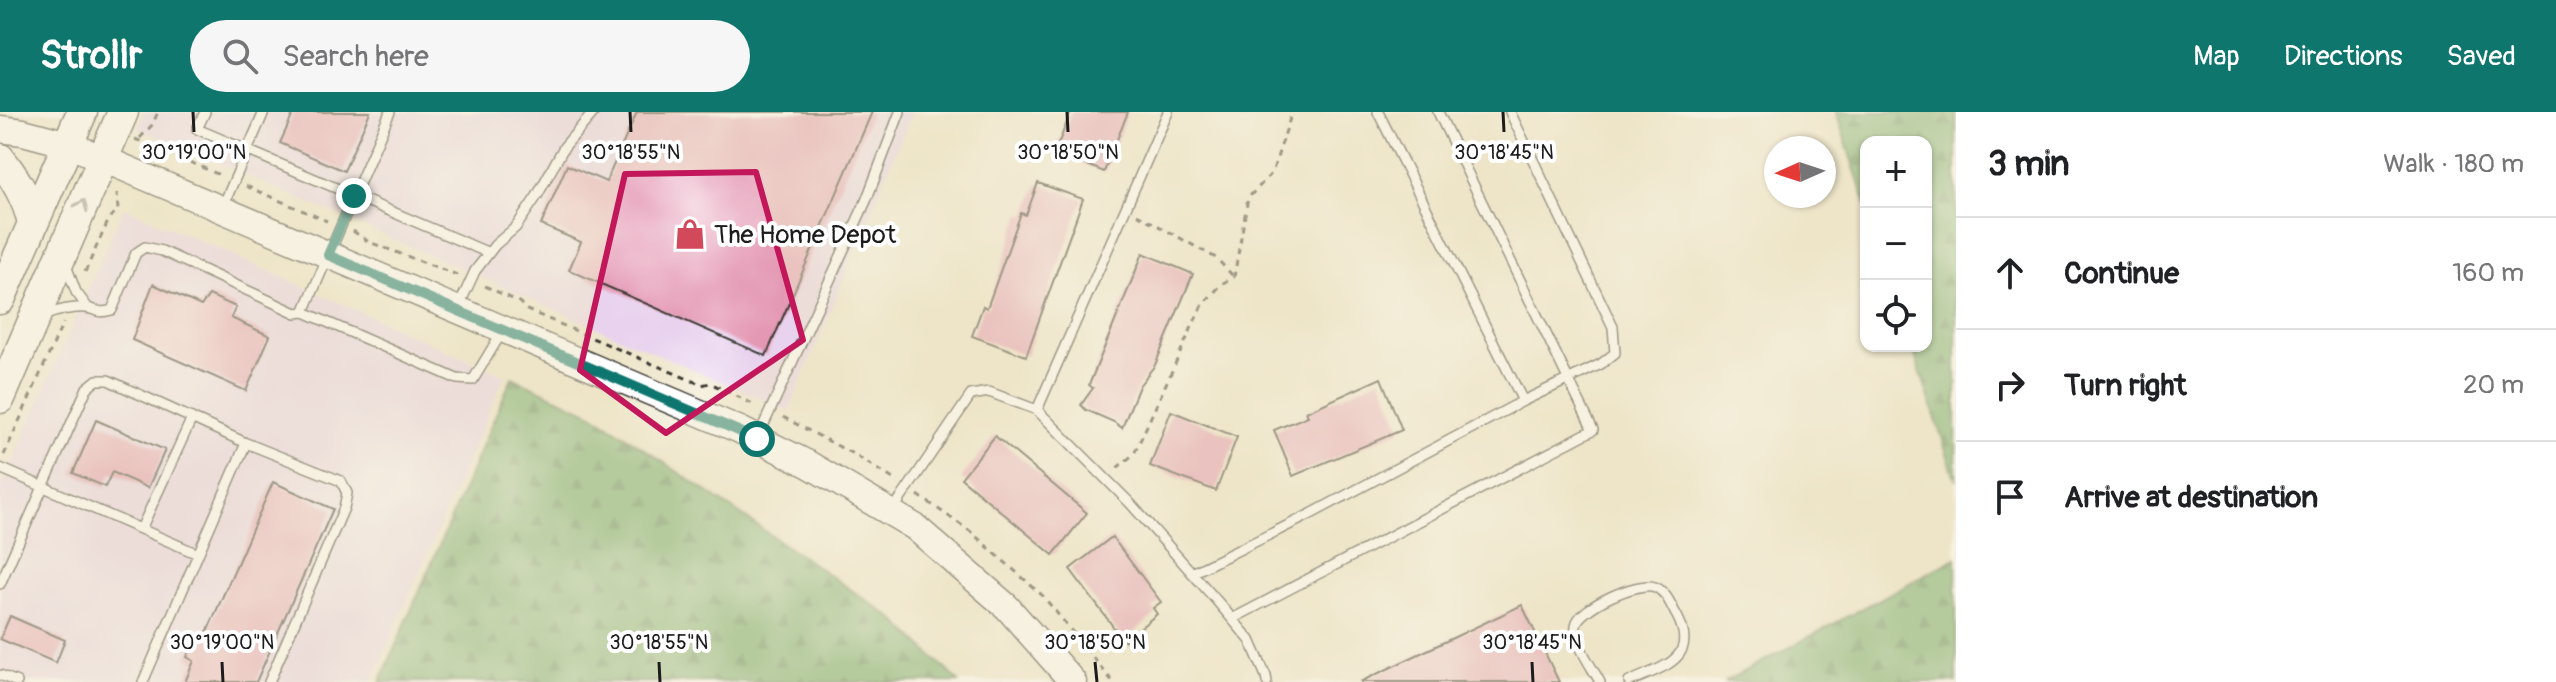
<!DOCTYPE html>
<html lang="en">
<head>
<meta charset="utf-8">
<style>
  :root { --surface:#fff; --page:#f6f6f6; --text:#202124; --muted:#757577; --line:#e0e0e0; --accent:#0f766e }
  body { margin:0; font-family:Pangolin,sans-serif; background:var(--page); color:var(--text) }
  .controls { position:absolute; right:24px; top:24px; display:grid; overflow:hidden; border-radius:16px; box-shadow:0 2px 6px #0004 }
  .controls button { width:72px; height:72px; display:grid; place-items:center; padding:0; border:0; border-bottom:2px solid var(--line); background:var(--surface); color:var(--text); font:40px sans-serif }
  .compass { position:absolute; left:1764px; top:24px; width:72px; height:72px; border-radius:50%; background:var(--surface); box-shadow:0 2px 6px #0004; rotate:267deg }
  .stop { position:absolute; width:24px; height:24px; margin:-18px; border:6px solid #0f766e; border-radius:50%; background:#fff }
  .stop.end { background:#0f766e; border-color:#fff; box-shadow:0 2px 8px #0008 }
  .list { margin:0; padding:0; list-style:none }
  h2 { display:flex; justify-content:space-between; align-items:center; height:104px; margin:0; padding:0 32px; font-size:34px }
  h2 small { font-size:26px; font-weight:400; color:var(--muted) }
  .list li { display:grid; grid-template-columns:52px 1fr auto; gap:24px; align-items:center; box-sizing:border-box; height:112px; padding:0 32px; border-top:2px solid var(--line) }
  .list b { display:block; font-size:30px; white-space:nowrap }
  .list em { font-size:26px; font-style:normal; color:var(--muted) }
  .icon { flex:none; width:44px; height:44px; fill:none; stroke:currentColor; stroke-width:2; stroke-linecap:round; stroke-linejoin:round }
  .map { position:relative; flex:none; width:1956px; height:570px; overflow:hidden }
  header { display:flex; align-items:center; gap:48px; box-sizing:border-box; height:112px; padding:0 40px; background:var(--accent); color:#fff }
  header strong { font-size:38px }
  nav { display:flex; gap:44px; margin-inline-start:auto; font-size:28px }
  .search { width:560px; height:72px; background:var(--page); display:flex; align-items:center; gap:20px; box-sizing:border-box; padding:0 28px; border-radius:44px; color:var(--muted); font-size:30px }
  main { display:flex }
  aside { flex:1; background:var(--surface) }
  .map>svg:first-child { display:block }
  .built { fill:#e8d2ee }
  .forest { fill:url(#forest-firs); stroke:#466342; stroke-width:2 }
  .building { fill:#e498b3 }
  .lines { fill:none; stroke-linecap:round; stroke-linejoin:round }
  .lane-casing { stroke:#3c3a36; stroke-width:12 }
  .secondary-casing { stroke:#3c3a36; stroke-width:29 }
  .primary-casing { stroke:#3c3a36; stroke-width:33 }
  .path { stroke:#3c3a36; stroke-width:3; stroke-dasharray:6 6; stroke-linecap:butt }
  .lane { stroke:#fff; stroke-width:9 }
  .secondary { stroke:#fff; stroke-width:26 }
  .primary { stroke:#fff; stroke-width:30 }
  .oneway { stroke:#999 }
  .route { stroke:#0f766e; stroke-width:10 }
  .marked { fill:none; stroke:#c2185b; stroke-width:6; stroke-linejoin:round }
  .ticks { fill:none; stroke:#1c1c1c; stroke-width:3 }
  .labels { text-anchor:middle; stroke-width:8; stroke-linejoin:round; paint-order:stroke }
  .poi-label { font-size:26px; fill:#1c1c1c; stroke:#fff; text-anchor:start }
  .ticks-label { font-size:20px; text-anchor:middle; fill:#1c1c1c; stroke:#fff; stroke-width:8; stroke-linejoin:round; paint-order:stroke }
</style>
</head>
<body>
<header>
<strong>Strollr</strong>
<div class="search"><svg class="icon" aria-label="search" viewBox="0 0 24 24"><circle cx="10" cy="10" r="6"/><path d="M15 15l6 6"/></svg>Search here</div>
<nav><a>Map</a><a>Directions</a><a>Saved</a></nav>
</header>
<main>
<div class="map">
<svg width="1956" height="570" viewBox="0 0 1956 570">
  <defs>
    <pattern id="forest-firs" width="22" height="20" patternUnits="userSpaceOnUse" patternTransform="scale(2)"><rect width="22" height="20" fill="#70aa69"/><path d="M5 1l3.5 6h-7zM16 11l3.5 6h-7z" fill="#5b8a56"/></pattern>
  </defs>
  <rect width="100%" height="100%" fill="#fff"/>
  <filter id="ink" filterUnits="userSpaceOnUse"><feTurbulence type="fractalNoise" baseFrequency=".0125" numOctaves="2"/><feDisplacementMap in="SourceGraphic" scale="16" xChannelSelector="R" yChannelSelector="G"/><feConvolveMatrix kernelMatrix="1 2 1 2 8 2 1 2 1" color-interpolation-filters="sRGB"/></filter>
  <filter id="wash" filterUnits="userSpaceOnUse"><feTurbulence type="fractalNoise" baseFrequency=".006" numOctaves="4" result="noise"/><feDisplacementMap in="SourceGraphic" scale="32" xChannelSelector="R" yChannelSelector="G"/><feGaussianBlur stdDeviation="1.8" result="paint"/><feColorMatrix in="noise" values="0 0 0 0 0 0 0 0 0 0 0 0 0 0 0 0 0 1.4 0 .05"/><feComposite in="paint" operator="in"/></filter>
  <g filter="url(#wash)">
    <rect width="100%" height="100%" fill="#eee5c9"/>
    <!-- built -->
    <path class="built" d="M144 0H912L789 299 137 16Z
      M124 95 504 264 372 570H0V379Z"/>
    <!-- forest -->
    <path class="forest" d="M1836 0H1956V369L1912 234H1926V30H1866V93Z
      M512 265 593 302 894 507 959 570H380Z
      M1956 446V570H1725Z"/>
    <g id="blocks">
      <!-- building -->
      <path class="building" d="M294 0H370L344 59 280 31Z
        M637 0H872L766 244 569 158 581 130 541 113 567 53 606 70Z
        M1071 0H1128L1104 60 1055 40Z
        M1038 71 1083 87 1026 244 972 224 983 194 987 196 1021 101 1026 103Z
        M1143 141 1193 162 1155 253 1139 274 1122 316 1114 310 1086 298 1081 293 1093 276 1089 273Z
        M153 172 201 194 209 183 236 195 231 206 270 224 246 279 132 228Z
        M1381 266 1402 318 1293 364 1274 318 1308 304 1306 300Z
        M1171 299 1237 325 1216 379 1150 354Z
        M96 308 165 338 148 376 112 360 105 375 73 361Z
        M995 324 1087 401 1053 443 961 366Z
        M273 370 333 397 256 570H185L194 549 187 545 196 524 204 527Z
        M1112 425 1161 490 1153 496 1157 502 1124 529 1070 457Z
        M1522 493 1559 570H1360Z
        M10 504 65 528 56 551 0 527Z"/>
    </g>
  </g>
  <g filter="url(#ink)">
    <use href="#blocks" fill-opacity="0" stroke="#3c3a36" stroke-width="2"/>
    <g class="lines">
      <defs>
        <path id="lane" d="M205 0 197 17 489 141
          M1510 0 1613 215 1615 241 1601 252 1523 289
          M223 94 264 0
          M66 153 76 180 88 196
          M458 196 475 159 495 133 516 115 537 84 564 35 594 0
          M304 200 457 267 473 268 502 220
          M45 203C57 199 73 195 86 196 99 198 96 202 112 198L136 141 145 135 162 139 296 201 304 200 390 0
          M1037 298 1168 0
          M759 323 866 89 900 0
          M0 356 198 442
          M893 398 971 283 989 280 1037 298 1130 391 1217 489 1250 528 1266 564 1267 570
          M141 417 192 306
          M1192 461 1311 402 1523 289 1378 0
          M0 472 87 276 97 268H108L246 331 341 369 347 381 344 396 269 570
          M1232 507 1593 318 1438 0
          M0 563 17 570
          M143 570 246 331
          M1600 570C1592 555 1574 532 1576 513 1578 496 1639 468 1655 475 1667 480 1671 494 1677 504 1700 548 1661 555 1629 570"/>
        <path id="secondary" d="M0 17 23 20 68 32 740 318 808 352 915 415 1007 495 1073 570"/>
        <path id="primary" d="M0 47C16 67 26 85 33 110
          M0 187 82 0
          M0 286 123 0"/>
      </defs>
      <!-- lane casing -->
      <use href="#lane" class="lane-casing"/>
      <!-- secondary casing -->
      <use href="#secondary" class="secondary-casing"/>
      <!-- primary casing -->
      <use href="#primary" class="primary-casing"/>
      <!-- path -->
      <path class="path" d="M140 26 152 13 158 0
        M135 27 220 63
        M246 74 327 109
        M1137 102 1216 146 1234 165
        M353 119 369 130 460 164
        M85 160 110 105 118 99 117 81
        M485 174 519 190 527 198 702 273 710 271 757 294
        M783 305 855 343 898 370
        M4 343 63 211
        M1117 356 1134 342 1202 193 1223 171 1234 165 1248 86 1272 61 1292 0
        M918 383 970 419 1043 484 1113 570"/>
      <!-- lane -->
      <use href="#lane" class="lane"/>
      <!-- secondary -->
      <use href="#secondary" class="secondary"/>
      <!-- primary -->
      <use href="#primary" class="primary"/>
    </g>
    <!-- one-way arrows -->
    <defs><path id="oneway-chevron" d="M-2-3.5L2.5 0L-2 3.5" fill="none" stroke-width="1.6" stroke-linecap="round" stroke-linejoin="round" transform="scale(2)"/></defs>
    <use class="oneway" href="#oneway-chevron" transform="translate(82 93) rotate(-67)"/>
  </g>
  <g class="lines" filter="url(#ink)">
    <!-- route -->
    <path class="route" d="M354 84 328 143 757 327"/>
  </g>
  <!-- marked area -->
  <path d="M0 0H1956V570H0ZM756 60 803 228 666 321 580 258 625 62Z" fill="#eee5c9" fill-opacity=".55" fill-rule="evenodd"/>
  <path class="marked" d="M756 60 803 228 666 321 580 258 625 62Z"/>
  <!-- ticks -->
  <path class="ticks" d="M193 0 194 20M630 0 631 20M1067 0 1068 20M1503 0 1504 20M222 550 223 570M659 550 660 570M1095 550 1097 570M1532 550 1533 570"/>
  <!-- icons -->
  <defs>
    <symbol id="shop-bare" viewBox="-9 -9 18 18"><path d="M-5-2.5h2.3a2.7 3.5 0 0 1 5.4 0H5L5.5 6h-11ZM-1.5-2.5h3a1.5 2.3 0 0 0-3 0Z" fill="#d1495b" stroke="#fff" stroke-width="2.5" paint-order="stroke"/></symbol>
  </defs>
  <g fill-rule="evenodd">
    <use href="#shop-bare" x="668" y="100" width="44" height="44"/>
  </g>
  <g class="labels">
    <!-- poi labels -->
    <g class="poi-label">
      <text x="714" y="131">The Home Depot</text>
    </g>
  </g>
  <g class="ticks-label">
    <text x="194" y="47">30°19'00"N</text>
    <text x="631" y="47">30°18'55"N</text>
    <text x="1068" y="47">30°18'50"N</text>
    <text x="1504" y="47">30°18'45"N</text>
    <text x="222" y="537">30°19'00"N</text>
    <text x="659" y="537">30°18'55"N</text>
    <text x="1095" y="537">30°18'50"N</text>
    <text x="1532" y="537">30°18'45"N</text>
  </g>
</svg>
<div class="controls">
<button>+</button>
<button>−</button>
<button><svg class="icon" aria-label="locate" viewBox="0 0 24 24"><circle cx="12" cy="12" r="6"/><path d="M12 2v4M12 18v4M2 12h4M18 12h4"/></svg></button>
</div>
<svg class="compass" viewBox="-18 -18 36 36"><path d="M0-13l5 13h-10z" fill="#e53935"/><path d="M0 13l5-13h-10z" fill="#757577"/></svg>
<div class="stop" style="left:757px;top:327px"></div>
<div class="stop end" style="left:354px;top:84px"></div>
</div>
<aside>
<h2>3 min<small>Walk · 180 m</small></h2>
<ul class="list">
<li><svg class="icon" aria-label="ahead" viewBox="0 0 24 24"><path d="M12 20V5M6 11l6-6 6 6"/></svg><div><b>Continue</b></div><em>160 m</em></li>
<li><svg class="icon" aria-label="right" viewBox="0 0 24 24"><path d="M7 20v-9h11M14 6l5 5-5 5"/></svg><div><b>Turn right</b></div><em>20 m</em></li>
<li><svg class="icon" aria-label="arrive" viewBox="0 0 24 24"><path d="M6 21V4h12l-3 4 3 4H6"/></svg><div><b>Arrive at destination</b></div></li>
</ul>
</aside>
</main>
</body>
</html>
